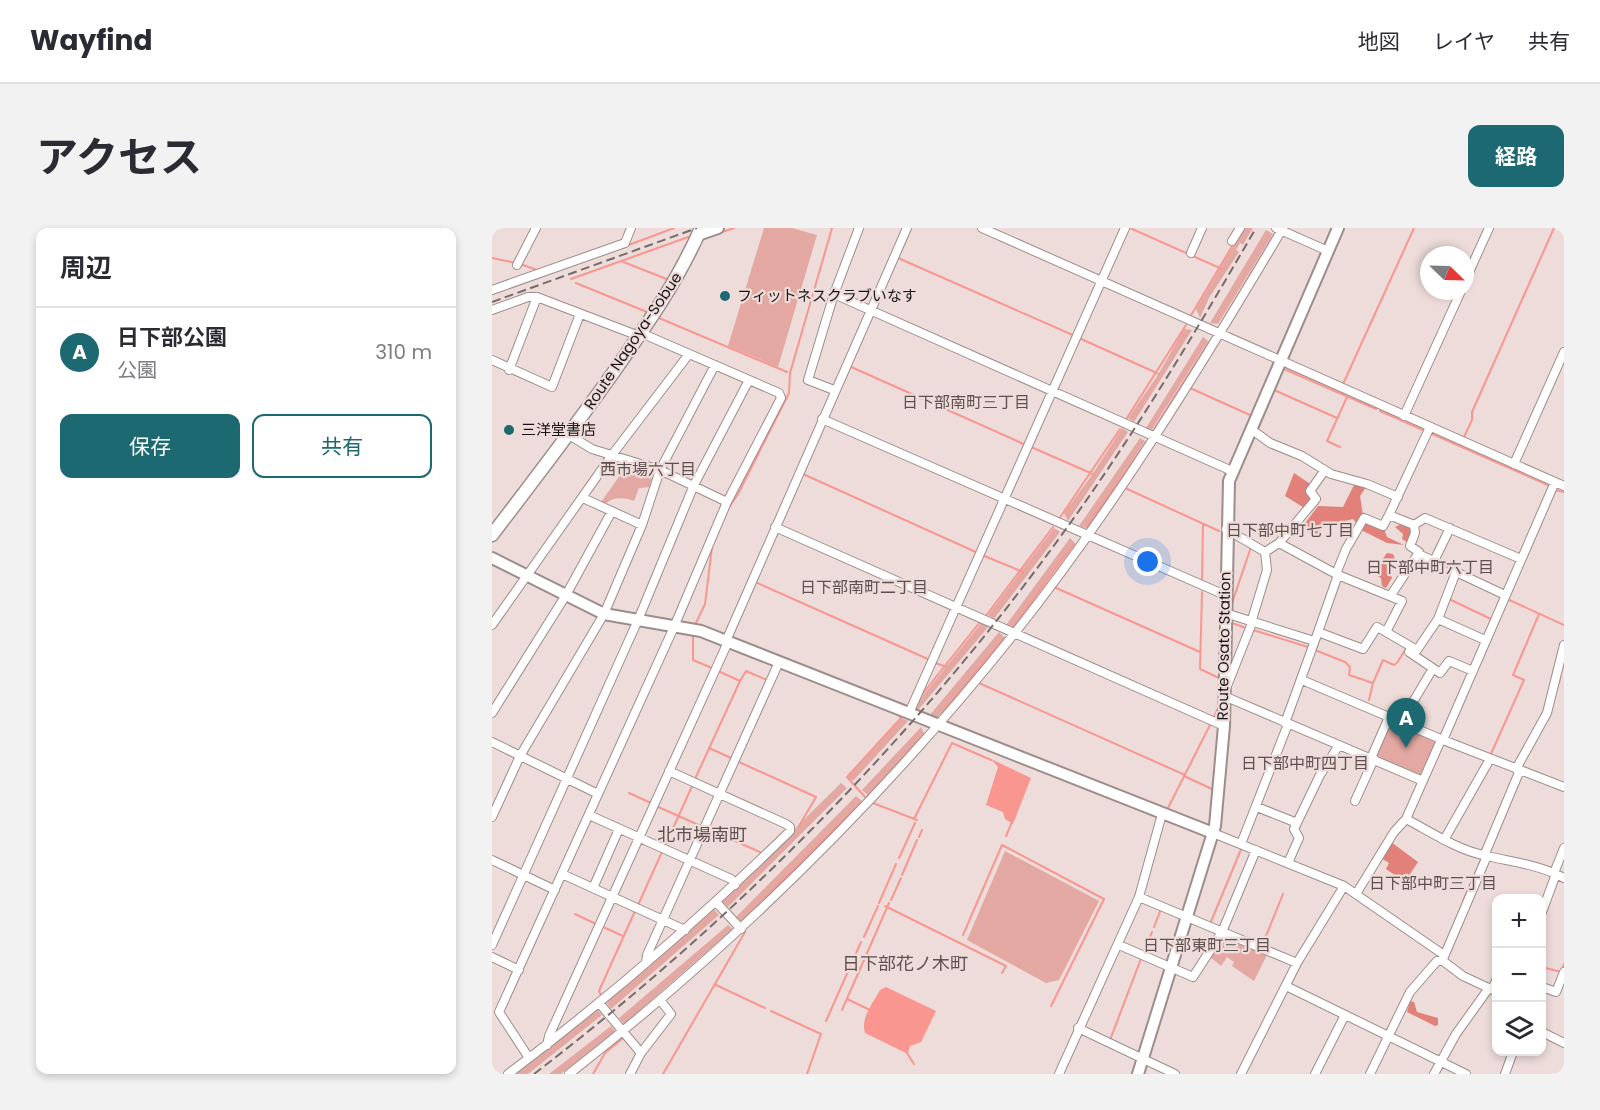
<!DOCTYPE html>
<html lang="ja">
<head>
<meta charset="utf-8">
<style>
  :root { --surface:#fff; --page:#f2f2f3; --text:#2b2b33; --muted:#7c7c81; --line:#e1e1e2; --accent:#1d6971 }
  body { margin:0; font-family:Poppins,"Noto Sans JP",sans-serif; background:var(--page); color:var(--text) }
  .controls { position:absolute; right:18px; bottom:18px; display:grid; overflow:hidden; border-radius:12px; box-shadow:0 3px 9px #0003 }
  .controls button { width:54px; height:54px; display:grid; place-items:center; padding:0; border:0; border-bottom:2px solid var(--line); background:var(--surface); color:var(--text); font:30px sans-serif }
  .compass { position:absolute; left:928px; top:18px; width:54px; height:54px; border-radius:50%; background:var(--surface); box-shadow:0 3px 9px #0003; rotate:113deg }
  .you { position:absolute; left:656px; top:334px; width:21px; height:21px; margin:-15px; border:4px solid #fff; border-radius:50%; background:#1a73e8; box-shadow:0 0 0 9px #1a73e833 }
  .badge { display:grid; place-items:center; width:39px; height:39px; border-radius:50%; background:var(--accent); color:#fff; font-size:20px; font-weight:700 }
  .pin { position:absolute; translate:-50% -50px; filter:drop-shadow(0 2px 3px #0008) }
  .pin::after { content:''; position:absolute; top:32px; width:21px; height:18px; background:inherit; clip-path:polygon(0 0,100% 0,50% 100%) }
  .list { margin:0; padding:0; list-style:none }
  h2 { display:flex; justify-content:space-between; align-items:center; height:78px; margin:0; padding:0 24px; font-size:26px }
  h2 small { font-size:20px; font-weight:400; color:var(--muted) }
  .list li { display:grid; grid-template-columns:39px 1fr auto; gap:18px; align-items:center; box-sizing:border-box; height:90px; padding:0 24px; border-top:2px solid var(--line) }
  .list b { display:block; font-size:22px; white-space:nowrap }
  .list p { margin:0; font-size:20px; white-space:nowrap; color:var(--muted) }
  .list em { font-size:20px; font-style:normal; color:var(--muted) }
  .actions { display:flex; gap:12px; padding:18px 24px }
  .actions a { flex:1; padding:14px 0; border:2px solid var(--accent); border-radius:12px; text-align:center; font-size:21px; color:var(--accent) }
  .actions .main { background:var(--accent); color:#fff }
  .icon { flex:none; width:33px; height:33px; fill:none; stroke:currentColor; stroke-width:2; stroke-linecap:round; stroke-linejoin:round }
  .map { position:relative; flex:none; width:1072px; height:846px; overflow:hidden; border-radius:12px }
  header { display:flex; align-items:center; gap:36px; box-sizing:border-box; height:84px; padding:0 30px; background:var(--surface); border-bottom:2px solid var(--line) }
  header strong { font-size:28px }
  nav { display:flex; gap:33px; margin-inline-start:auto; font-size:21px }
  .intro { display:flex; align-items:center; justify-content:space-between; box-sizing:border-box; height:144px; padding:0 36px }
  h1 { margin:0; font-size:42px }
  .button { padding:15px 27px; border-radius:12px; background:var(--accent); color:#fff; font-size:21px; font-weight:700 }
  main { display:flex; gap:36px; padding:0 36px }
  aside { flex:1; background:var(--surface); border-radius:12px; box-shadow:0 3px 9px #0003 }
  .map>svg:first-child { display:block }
  .green { fill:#e3a8a2 }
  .forest { fill:#e1817a }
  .water { fill:#f8968f }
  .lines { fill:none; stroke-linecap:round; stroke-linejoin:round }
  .stream { stroke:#f8968f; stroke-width:2 }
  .street-casing { stroke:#9c8d8b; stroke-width:10 }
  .secondary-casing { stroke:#9c8d8b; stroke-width:14 }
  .primary-casing { stroke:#9c8d8b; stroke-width:15 }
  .street { stroke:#fff; stroke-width:8 }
  .secondary { stroke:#fff; stroke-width:10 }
  .primary { stroke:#fff; stroke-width:12 }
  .rail { stroke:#766c6a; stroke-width:2; stroke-dasharray:9 4.5; stroke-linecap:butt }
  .poi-dot { fill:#1d6971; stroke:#eddcda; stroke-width:2 }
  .labels { text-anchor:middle; stroke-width:4.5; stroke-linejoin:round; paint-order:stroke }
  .poi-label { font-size:15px; fill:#1b1615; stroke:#eddcda; text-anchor:start }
  .street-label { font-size:15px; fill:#1b1615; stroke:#eddcda }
  .neighbourhood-label { font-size:16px; fill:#5f5150; stroke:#eddcda }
  .quarter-label { font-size:18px; fill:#5f5150; stroke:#eddcda }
</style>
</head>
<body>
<header>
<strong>Wayfind</strong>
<nav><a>地図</a><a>レイヤ</a><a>共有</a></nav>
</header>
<div class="intro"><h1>アクセス</h1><a class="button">経路</a></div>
<main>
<aside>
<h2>周辺<small></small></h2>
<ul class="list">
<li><span class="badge">A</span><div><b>日下部公園</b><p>公園</p></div><em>310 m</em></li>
</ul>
<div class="actions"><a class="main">保存</a><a>共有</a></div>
</aside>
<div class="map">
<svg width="1072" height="846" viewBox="0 0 1072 846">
  <rect width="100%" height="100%" fill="#eddcda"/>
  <!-- green -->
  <path class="green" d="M272 0H300L325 7 286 139 236 118Z
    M752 0H761L751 17 748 15 744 22 747 24 717 70 708 90 704 81Z
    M774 2 781 6 726 96 718 95Z
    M692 101 700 102 642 194 636 190 666 147Z
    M711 109 716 113 659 203 654 200Z
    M630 200 636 204 576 293 572 285 600 247Z
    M648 210 653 213 594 300 587 298Z
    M136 236 161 243 158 259 147 260 142 273C131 269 121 269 113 276L109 274Z
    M562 300 568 304 502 391 496 387Z
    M578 310 583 315 519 400 514 397Z
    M490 394 497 398 427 481 425 475Z
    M507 404 512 409 445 490 437 488Z
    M410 490 416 493 361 553 356 549Z
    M897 495 946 513 930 548 883 529Z
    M429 499 432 505 376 567 370 562Z
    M349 555 355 560 236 679 230 673Z
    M364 568 370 573 249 693 244 689Z
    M513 623 607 673 567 752 554 755 475 712Z
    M221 680 227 687 119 781 114 774Z
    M236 697 241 701 132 796 127 790Z
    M732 707 776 725 762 753 740 738 742 734 735 729 729 738 718 729Z
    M105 781 110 787 36 846H25L26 842Z
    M119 798 123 803 69 846H57Z"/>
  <!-- forest -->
  <path class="forest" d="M802 245 820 257 821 268 814 281 793 268Z
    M862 257 874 259 868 268 871 287 865 296 861 291 839 297 836 294 825 307 815 304 814 294 826 278 851 279Z
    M871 294 892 301 895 309 912 317 895 315 867 301Z
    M911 295 918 298 921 305 916 315 910 311 911 306 903 299Z
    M895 325 901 326 903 331 896 341 900 350 894 360 890 358 889 350 882 346V343Z
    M899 614 926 634 914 652H910L894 641 897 635 889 630Z
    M918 773 922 774 925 784 946 790V797L943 798 915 784Z"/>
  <!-- water -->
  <path class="water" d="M499 531 539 550 521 596 513 591 511 584 494 577 506 539Z
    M394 759 444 783 429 814 418 818 416 826 373 805C368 791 381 775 388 762Z"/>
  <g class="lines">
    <!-- stream -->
    <path class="stream" d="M638 0 730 41
      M219 8 242 0
      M134 18 182 0
      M411 19 419 0
      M0 30 24 35
      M406 30 583 108
      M129 33 177 52
      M28 36 48 43
      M79 51 199 8
      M84 55 155 84
      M698 89 742 15
      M167 90 295 144
      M728 97 782 7
      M587 110 667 146
      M357 138 534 217
      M792 141 884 181
      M851 156 922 0
      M698 160 758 187
      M782 162 845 190
      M888 183 933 203
      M633 193 694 97
      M661 203 717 114
      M938 205 1058 258
      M972 209 980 192V184L1062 0
      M539 219 601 246
      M848 219 835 213 855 169
      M311 246 486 325
      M633 260 727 303
      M1063 262 1072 264
      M236 281 246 266 297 165 298 145 340 0
      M567 291 628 201
      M595 299 654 214
      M490 327 531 344
      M944 334 960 341 961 345
      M263 354 438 432
      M710 355 711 296
      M562 359 708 424
      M710 364 708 441 727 450
      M957 371 999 391
      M1015 371 1072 397
      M739 378 759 319
      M493 389 561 299
      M737 394 754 400
      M203 397 213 376 220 319
      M520 400 582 316
      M761 402 816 419
      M201 407V432L220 440
      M823 422 853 434 858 439 857 447 881 455 877 472
      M443 435 455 439
      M1071 440 1072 435
      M248 453 254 443 275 452
      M487 455 693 547
      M881 455 891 432 902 437 905 435 915 419
      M1067 455 1069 445
      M428 469 488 394
      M424 476 426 482 434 487
      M450 485 512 410
      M405 486 409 490 355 549 374 570 432 506
      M721 491 727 478
      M217 520 239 530
      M998 528 1032 452 1021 447 1047 386
      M247 534 324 569 307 598
      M692 548 722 562
      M203 551 248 453 226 443
      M137 565 159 575
      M381 575 425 592
      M164 578 209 598
      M675 582 718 497
      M422 591 460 515 499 532
      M216 601 270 625
      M514 608 520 594
      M427 609 430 602
      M173 618 201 556
      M407 630 423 595
      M410 647 425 612
      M399 672 409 650
      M971 673 989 632 987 629
      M387 675 404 636
      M146 677 170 624
      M393 678 514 738 510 745
      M83 686 104 696
      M249 694 370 574
      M718 696 750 619
      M962 697 970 677
      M109 698 131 708
      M662 699 669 681
      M471 707 510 617 612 671 559 778
      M372 709 386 678
      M770 718 791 666
      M652 724 660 704
      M1050 739 1069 744 1072 736
      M224 757 273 780
      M798 757 810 734
      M109 767 107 763 143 683
      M355 771 378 782
      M350 782 397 675
      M279 783 329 806 315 846
      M334 793 369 714
      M580 808 605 753
      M618 812 650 728
      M415 825 422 836
      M101 846 113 825 130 811
      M171 846 253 704"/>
    <defs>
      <path id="street" d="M490 0 1072 258
        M784 0 836 23
        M740 13 748 0
        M699 25 710 0
        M25 37 44 0
        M973 53 997 0
        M0 62 133 15 139 0
        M342 66 740 243
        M0 82 36 69H45L147 108
        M0 132 60 159 88 86
        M17 142 45 69
        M342 162 316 152 342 66 367 0
        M912 188 969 63
        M330 191 733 367
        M938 199 897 287 922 297 923 305 918 318 927 324 926 326 942 333 958 300
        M759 201 778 215 810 228 839 246 875 256 906 269
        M77 207 100 221 168 242 235 274
        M1022 236 1072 124
        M91 270 150 297
        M922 297 933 290 1029 331
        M283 299 732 498
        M734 301 773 324 787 315 846 347 910 373 894 404 885 399 871 421 826 404 793 495
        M787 315 824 271 818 263 833 242
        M844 346 854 321 872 290 891 298 897 287
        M899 367 926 326
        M733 385 822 413
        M946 391 993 412
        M759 395 775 342 773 324
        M0 397 120 227 197 126
        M826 404 846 347
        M894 404 925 422 946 391 964 344 1013 367
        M234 413 415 0
        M920 419 917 424 948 445 957 433 981 443
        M810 452 951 512 1072 559
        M735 458 760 395
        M732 468 931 553
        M0 485 74 367 120 283
        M417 485 633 0
        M909 494 940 442
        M951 512 1063 254
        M0 514 106 566
        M879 530 897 489
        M1024 541 1055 485 1072 417
        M863 573 882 531
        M765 579 805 595
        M97 587 239 651 243 657
        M0 589 28 528 112 386 150 297 168 242 223 137
        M914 591C939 604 964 621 991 627 1019 634 1046 636 1072 650
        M721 605 852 658 952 727
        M952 612 998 531
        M749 616 796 496
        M992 628 1028 542
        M0 632 63 662
        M796 635 807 610 802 601 828 547 847 517
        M1062 645 1072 620
        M70 646 193 702
        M101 660 127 601
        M864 666 902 604 914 591 949 512
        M647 669 805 735
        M224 674 249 701
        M1050 684 1064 646
        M0 717 146 392 202 257 257 152
        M627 717 701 749 730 704 764 622
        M0 729 27 742
        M951 731 995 628
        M951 733 971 748 1005 764
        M154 735 155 727 287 434
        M794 758 974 846
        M1000 761 1005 751
        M1050 761 1053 760 1064 764 1072 744
        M108 776 149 825
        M586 800 683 846
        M1050 804 1072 815
        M55 817 57 808 236 414
        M37 830 7 784 182 399 235 274 289 170 287 165 149 105
        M16 846C116 771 209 690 298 603V599L294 596 177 543
        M77 846C242 717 391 570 522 406 623 279 708 140 791 0
        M138 846 149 825 179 786 168 772
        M567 846 647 669 670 586
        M749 846 805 735 852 658
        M823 846 853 787
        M878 846 918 764 945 733H951
        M942 846 964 806 997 760
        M1013 846 1021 824"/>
      <path id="secondary" d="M206 7 226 0
        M0 330 112 386 209 403 721 605
        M646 846 723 598 732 498 737 253 846 0"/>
      <path id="primary" d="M0 307C41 253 82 200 121 145 154 98 186 53 209 0"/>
    </defs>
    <!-- street casing -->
    <use href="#street" class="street-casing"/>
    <!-- secondary casing -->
    <use href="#secondary" class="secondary-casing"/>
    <!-- primary casing -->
    <use href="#primary" class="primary-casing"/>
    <!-- street -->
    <use href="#street" class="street"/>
    <!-- secondary -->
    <use href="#secondary" class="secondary"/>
    <!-- primary -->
    <use href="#primary" class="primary"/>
    <!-- rail -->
    <path class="rail" d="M0 74 205 0
      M42 846C260 679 452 480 607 254 663 172 714 86 764 0"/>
  </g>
  <!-- markers -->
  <g class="poi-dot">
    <circle cx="233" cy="68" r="6"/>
    <circle cx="17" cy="202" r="6"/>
  </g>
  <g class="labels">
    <!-- poi labels -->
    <g class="poi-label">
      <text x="245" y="73">フィットネスクラブいなす</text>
      <text x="29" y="207">三洋堂書店</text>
    </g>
    <!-- street labels -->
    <g class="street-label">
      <text transform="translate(141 113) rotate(-56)" y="5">Route Nagoya-Sobue</text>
      <text transform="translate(732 418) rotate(-89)" y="5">Route Osato Station</text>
    </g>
    <!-- neighbourhood labels -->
    <g class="neighbourhood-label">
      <text x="474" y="180">日下部南町三丁目</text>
      <text x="156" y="247">西市場六丁目</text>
      <text x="798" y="308">日下部中町七丁目</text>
      <text x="938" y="345">日下部中町六丁目</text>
      <text x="372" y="365">日下部南町二丁目</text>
      <text x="813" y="541">日下部中町四丁目</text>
      <text x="941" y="661">日下部中町三丁目</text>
      <text x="715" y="723">日下部東町三丁目</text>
    </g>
    <!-- quarter labels -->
    <g class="quarter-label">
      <text x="210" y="613">北市場南町</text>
      <text x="413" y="742">日下部花ノ木町</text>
    </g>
  </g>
</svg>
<div class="controls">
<button>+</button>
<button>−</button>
<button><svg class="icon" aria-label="layers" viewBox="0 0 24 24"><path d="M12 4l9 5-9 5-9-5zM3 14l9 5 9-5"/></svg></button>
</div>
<svg class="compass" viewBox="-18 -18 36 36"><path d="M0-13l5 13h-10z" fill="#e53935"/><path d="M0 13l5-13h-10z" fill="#7c7c81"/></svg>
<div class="you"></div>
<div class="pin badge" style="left:914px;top:520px">A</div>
</div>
</main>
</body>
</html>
